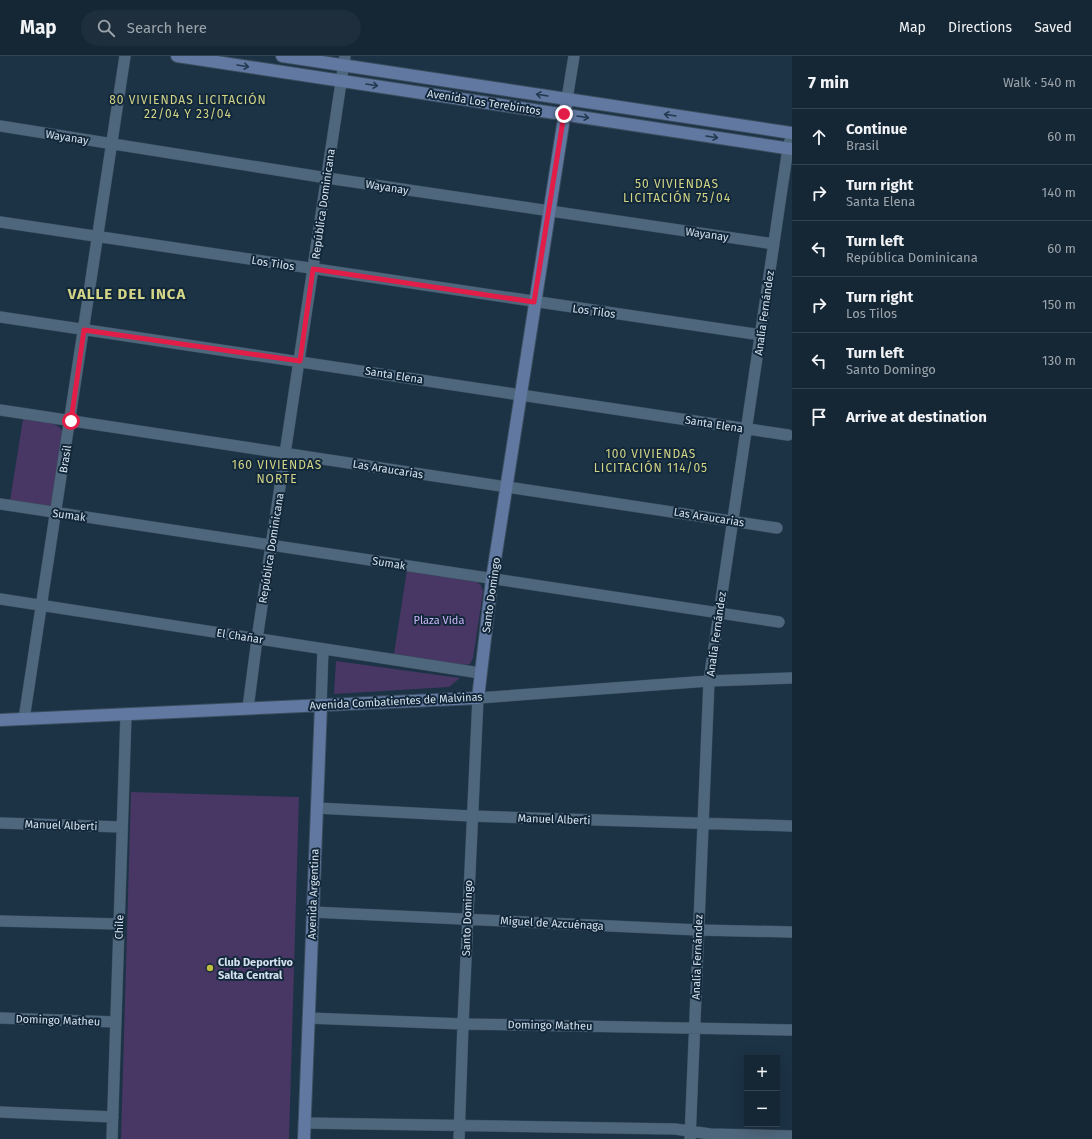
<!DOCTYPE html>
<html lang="en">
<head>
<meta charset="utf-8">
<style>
  :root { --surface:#152634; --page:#1e2e3c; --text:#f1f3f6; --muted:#9da5ac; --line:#34434f }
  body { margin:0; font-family:"Fira Sans",sans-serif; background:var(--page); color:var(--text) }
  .controls { position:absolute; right:12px; bottom:12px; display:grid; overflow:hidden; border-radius:0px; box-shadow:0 4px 16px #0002 }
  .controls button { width:36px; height:36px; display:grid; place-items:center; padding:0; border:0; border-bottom:1px solid var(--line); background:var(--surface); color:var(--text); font:20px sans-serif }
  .stop { position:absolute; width:12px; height:12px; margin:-9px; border:3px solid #e11d48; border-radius:50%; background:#fff }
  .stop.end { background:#e11d48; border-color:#fff; box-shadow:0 1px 4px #0008 }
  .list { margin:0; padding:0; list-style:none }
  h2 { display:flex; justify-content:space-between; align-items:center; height:52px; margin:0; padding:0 16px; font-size:17px }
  h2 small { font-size:13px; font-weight:400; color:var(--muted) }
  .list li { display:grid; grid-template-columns:26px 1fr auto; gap:12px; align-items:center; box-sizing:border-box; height:56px; padding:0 16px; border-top:1px solid var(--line) }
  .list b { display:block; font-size:15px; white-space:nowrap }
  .list p { margin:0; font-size:13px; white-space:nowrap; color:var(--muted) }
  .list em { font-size:13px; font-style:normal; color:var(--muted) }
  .icon { flex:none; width:22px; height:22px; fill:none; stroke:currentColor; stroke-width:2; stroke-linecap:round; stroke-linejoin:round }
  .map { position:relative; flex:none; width:792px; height:1083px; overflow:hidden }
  header { display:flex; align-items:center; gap:24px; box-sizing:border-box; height:56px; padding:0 20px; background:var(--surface); border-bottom:1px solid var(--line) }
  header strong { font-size:19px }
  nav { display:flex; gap:22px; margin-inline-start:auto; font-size:14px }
  .search { width:280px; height:36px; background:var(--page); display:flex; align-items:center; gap:10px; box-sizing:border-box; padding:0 14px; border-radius:22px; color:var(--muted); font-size:15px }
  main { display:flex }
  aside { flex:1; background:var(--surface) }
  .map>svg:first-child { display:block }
  .green { fill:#483764 }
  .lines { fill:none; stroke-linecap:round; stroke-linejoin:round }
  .street-casing { stroke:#3a4d5e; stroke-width:12 }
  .secondary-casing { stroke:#3a4d5e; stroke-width:14 }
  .street { stroke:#4f677c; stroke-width:11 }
  .secondary { stroke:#6178a1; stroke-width:12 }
  .oneway { stroke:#22384f }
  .route { stroke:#e11d48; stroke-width:5 }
  .poi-dot { fill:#c0be41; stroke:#12283a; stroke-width:1.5 }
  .labels { text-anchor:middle; stroke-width:4; stroke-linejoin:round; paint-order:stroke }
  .street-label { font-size:11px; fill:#d4e1ee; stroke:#12283a }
  .park-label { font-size:11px; fill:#cdb6f8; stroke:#12283a }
  .poi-label { font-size:11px; font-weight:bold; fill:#d4e1ee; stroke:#12283a; text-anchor:start }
  .neighbourhood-label { font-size:12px; letter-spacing:1px; fill:#d4d586; stroke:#12283a }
  .district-label { font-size:15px; font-weight:bold; letter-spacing:1px; fill:#d4d586; stroke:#12283a }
</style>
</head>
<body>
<header>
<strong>Map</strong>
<div class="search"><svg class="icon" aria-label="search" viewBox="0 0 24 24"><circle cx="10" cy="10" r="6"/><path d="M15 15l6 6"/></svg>Search here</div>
<nav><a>Map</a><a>Directions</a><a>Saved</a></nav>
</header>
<main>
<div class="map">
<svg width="792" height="1083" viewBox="0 0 792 1083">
  <rect width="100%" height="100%" fill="#1c3245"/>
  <!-- green -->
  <path class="green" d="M23 363C36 365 59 364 63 377L53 443 51 449 46 450 10 445Z
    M407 514 477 526 481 529 483 536 473 602 470 608 464 609 394 598Z
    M336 605 460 622 449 631 334 638Z
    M131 736 299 741 289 1083H121Z"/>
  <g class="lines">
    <defs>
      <path id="street" d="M567 43 574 0
        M0 70 327 122 774 188
        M0 166 761 279
        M0 261 788 379
        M0 354 777 472
        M0 448 779 566
        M0 543 480 617
        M321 649 323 593
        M248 652 257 583 345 0
        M24 663 125 0
        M317 752 471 760 792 770
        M0 767 122 771
        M312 856 698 874 792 876
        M0 865 119 868
        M0 962 116 966
        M308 962 463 968 792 974
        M0 1056 113 1061
        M304 1067 675 1073 710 1078 792 1080
        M112 1083 126 659
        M459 1083 463 968 478 642 709 625 792 622
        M690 1083 709 625 788 92 792 77"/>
      <path id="secondary" d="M177 0 792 93
        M282 0 792 77
        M0 664 478 642 492 523 567 43
        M304 1083 321 649"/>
    </defs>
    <!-- street casing -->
    <use href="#street" class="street-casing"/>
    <!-- secondary casing -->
    <use href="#secondary" class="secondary-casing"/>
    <!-- street -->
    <use href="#street" class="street"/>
    <!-- secondary -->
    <use href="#secondary" class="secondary"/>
  </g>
  <!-- one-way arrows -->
  <defs><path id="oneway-shaft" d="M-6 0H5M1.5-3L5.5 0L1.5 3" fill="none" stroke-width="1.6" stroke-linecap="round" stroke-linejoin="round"/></defs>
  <g class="oneway">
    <use href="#oneway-shaft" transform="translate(243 10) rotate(9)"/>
    <use href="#oneway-shaft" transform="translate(372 29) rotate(9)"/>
    <use href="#oneway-shaft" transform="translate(542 39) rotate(-171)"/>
    <use href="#oneway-shaft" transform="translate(670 59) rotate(-171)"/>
    <use href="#oneway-shaft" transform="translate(583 61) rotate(9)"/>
    <use href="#oneway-shaft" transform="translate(712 81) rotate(9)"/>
  </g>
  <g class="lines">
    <!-- route -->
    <path class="route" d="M71 365 84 274 300 305 313 213 534 246 564 58"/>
  </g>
  <!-- markers -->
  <circle class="poi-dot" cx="210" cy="912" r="4"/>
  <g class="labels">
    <!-- street labels -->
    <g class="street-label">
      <text transform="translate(484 46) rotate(9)" y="4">Avenida Los Terebintos</text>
      <text transform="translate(67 81) rotate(9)" y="4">Wayanay</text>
      <text transform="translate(387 131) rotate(9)" y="4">Wayanay</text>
      <text transform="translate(323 148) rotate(-82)" y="4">República Dominicana</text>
      <text transform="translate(707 178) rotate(8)" y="4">Wayanay</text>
      <text transform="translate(273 207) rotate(9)" y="4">Los Tilos</text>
      <text transform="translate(594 255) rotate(8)" y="4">Los Tilos</text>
      <text transform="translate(764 257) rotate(-82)" y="4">Analía Fernández</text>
      <text transform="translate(394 319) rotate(9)" y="4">Santa Elena</text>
      <text transform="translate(714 368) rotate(9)" y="4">Santa Elena</text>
      <text transform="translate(65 403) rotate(-81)" y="4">Brasil</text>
      <text transform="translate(388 413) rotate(9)" y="4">Las Araucarias</text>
      <text transform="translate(69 459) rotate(8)" y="4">Sumak</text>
      <text transform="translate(709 461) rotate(9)" y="4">Las Araucarias</text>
      <text transform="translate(271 492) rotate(-81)" y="4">República Dominicana</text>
      <text transform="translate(389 507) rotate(9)" y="4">Sumak</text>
      <text transform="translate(491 539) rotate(-82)" y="4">Santo Domingo</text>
      <text transform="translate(716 578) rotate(-82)" y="4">Analía Fernández</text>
      <text transform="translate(240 580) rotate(9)" y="4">El Chañar</text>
      <text transform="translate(396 645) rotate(-3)" y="4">Avenida Combatientes de Malvinas</text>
      <text transform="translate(554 763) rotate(2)" y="4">Manuel Alberti</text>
      <text transform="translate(61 769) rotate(2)" y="4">Manuel Alberti</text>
      <text transform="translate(313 838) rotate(-88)" y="4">Avenida Argentina</text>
      <text transform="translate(467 862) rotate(-88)" y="4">Santo Domingo</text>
      <text transform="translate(552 867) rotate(3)" y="4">Miguel de Azcuénaga</text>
      <text transform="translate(119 871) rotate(-88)" y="4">Chile</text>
      <text transform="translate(697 901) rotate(-88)" y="4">Analía Fernández</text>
      <text transform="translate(58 964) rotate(2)" y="4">Domingo Matheu</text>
      <text transform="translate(550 969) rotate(1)" y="4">Domingo Matheu</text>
    </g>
    <!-- park labels -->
    <g class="park-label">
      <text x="439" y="568">Plaza Vida</text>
    </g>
    <!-- poi labels -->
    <g class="poi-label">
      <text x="218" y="910">Club Deportivo<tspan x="218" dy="13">Salta Central</tspan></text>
    </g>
    <!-- neighbourhood labels -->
    <g class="neighbourhood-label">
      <text x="188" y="48">80 VIVIENDAS LICITACIÓN<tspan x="188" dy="14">22/04 Y 23/04</tspan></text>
      <text x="677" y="132">50 VIVIENDAS<tspan x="677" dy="14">LICITACIÓN 75/04</tspan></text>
      <text x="651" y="402">100 VIVIENDAS<tspan x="651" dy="14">LICITACIÓN 114/05</tspan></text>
      <text x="277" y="413">160 VIVIENDAS<tspan x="277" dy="14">NORTE</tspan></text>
    </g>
    <!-- district labels -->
    <g class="district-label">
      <text x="127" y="243">VALLE DEL INCA</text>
    </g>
  </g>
</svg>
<div class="controls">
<button>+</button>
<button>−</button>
</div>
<div class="stop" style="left:71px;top:365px"></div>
<div class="stop end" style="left:564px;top:58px"></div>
</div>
<aside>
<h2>7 min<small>Walk · 540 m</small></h2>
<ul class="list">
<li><svg class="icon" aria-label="ahead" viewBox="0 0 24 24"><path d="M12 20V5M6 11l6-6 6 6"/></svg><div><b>Continue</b><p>Brasil</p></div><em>60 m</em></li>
<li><svg class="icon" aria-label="right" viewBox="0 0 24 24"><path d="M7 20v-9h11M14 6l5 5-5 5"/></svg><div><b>Turn right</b><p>Santa Elena</p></div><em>140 m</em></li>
<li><svg class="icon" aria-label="left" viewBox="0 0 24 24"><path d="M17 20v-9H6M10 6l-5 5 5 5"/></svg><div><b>Turn left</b><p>República Dominicana</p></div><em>60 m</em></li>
<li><svg class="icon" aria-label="right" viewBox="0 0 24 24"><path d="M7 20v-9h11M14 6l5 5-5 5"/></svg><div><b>Turn right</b><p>Los Tilos</p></div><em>150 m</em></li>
<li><svg class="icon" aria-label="left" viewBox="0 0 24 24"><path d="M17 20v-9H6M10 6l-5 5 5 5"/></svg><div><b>Turn left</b><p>Santo Domingo</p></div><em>130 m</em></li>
<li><svg class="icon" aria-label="arrive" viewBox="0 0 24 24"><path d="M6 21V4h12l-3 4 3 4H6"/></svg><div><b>Arrive at destination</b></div></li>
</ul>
</aside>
</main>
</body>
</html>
